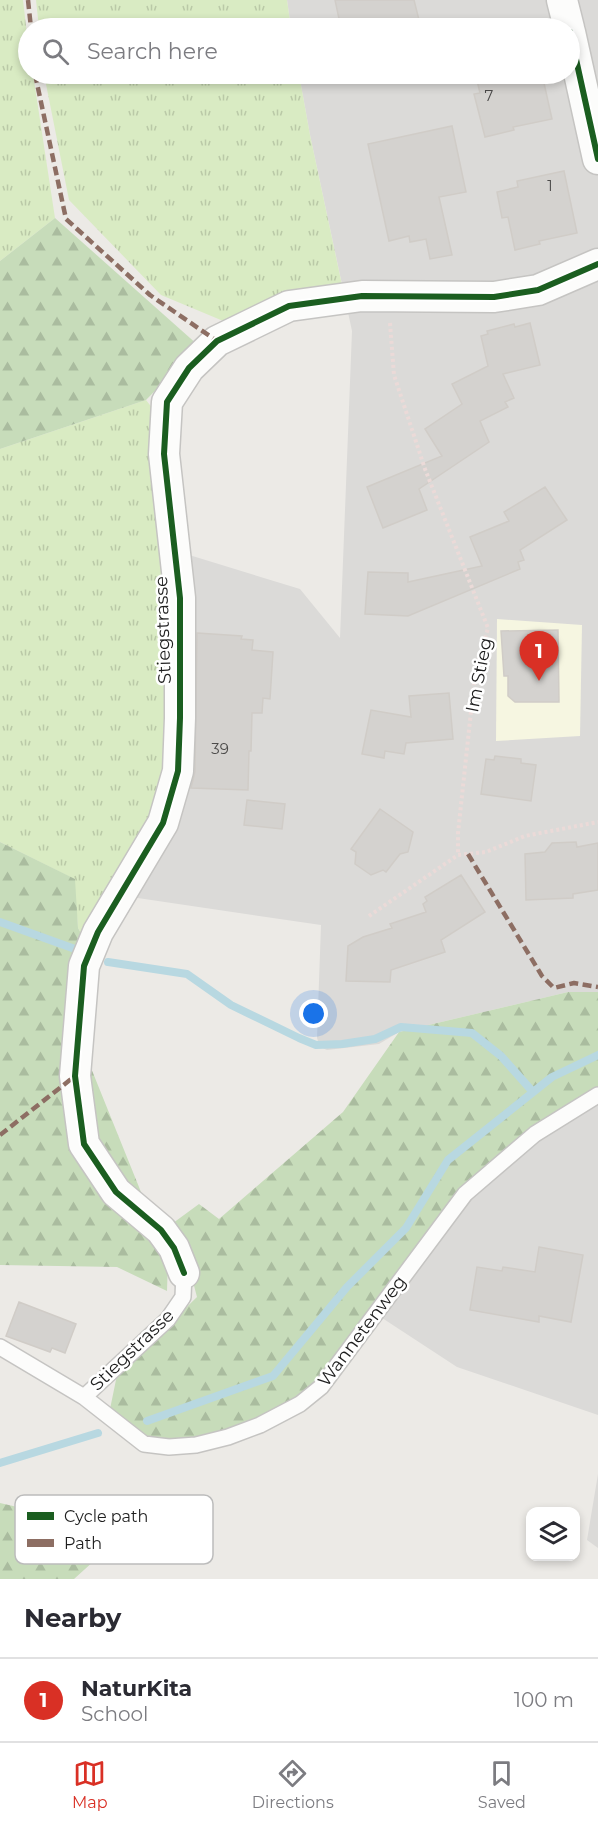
<!DOCTYPE html>
<html lang="en">
<head>
<meta charset="utf-8">
<style>
  :root { --surface:#fff; --page:#f2f2f3; --text:#2b2b33; --muted:#7c7c81; --line:#e1e1e2; --accent:#d93025 }
  body { margin:0; font-family:Montserrat,sans-serif; background:var(--page); color:var(--text) }
  .controls { position:absolute; right:18px; bottom:18px; display:grid; overflow:hidden; border-radius:12px; box-shadow:0 3px 9px #0003 }
  .controls button { width:54px; height:54px; display:grid; place-items:center; padding:0; border:0; border-bottom:2px solid var(--line); background:var(--surface); color:var(--text); font:30px sans-serif }
  .you { position:absolute; left:314px; top:1014px; width:21px; height:21px; margin:-15px; border:4px solid #fff; border-radius:50%; background:#1a73e8; box-shadow:0 0 0 9px #1a73e833 }
  .badge { display:grid; place-items:center; width:39px; height:39px; border-radius:50%; background:var(--accent); color:#fff; font-size:20px; font-weight:700 }
  .pin { position:absolute; translate:-50% -50px; filter:drop-shadow(0 2px 3px #0008) }
  .pin::after { content:''; position:absolute; top:32px; width:21px; height:18px; background:inherit; clip-path:polygon(0 0,100% 0,50% 100%) }
  .list { margin:0; padding:0; list-style:none }
  h2 { display:flex; justify-content:space-between; align-items:center; height:78px; margin:0; padding:0 24px; font-size:26px }
  h2 small { font-size:20px; font-weight:400; color:var(--muted) }
  .list li { display:grid; grid-template-columns:39px 1fr auto; gap:18px; align-items:center; box-sizing:border-box; height:84px; padding:0 24px; border-top:2px solid var(--line) }
  .list b { display:block; font-size:22px; white-space:nowrap }
  .list p { margin:0; font-size:20px; white-space:nowrap; color:var(--muted) }
  .list em { font-size:20px; font-style:normal; color:var(--muted) }
  .icon { flex:none; width:33px; height:33px; fill:none; stroke:currentColor; stroke-width:2; stroke-linecap:round; stroke-linejoin:round }
  .map { position:relative; flex:none; width:598px; height:1579px; overflow:hidden }
  .search { position:absolute; background:var(--surface); box-shadow:0 3px 9px #0003; left:18px; right:18px; top:18px; height:66px; display:flex; align-items:center; gap:15px; box-sizing:border-box; padding:0 21px; border-radius:33px; color:var(--muted); font-size:22px }
  .sheet { height:162px; background:var(--surface) }
  nav { display:flex; justify-content:space-around; align-items:center; box-sizing:border-box; height:84px; border-top:2px solid var(--line); background:var(--surface); font-size:16px; color:var(--muted) }
  nav a { display:grid; justify-items:center; gap:3px }
  nav .on { color:var(--accent) }
  .map>svg:first-child { display:block }
  .residential { fill:#dbdad8 }
  .education { fill:#f6f6e1 }
  .grass { fill:url(#grass-tufts) }
  .forest { fill:url(#forest-firs) }
  .lines { fill:none; stroke-linecap:round; stroke-linejoin:round }
  .stream { stroke:#b8d8e1; stroke-width:8 }
  .building { fill:#d4d2cf; stroke:#d0ccc7; stroke-width:1.5 }
  .lane-casing { stroke:#c5c4c2; stroke-width:18 }
  .street-casing { stroke:#c5c4c2; stroke-width:33 }
  .path { stroke:#ebdad8; stroke-width:4; stroke-dasharray:3 3; stroke-linecap:butt }
  .lane { stroke:#fcfcfb; stroke-width:15 }
  .street { stroke:#fcfcfb; stroke-width:30 }
  .quiet { stroke:#8d6e63; stroke-width:4.5; stroke-dasharray:9 4.5; stroke-linecap:butt }
  .cycleway-casing { stroke:#fff; stroke-width:10 }
  .cycleway { stroke:#1b5e20; stroke-width:6 }
  .labels { text-anchor:middle; stroke-width:5; stroke-linejoin:round; paint-order:stroke }
  .number-label { font-size:15px; fill:#4c4b4a }
  .street-label { font-size:18px; fill:#1e1e1e; stroke:#fff }
  .key { fill:#fff; stroke:#bcbcbc; stroke-width:1.5 }
  .key-label { font-size:16px; fill:#1e1e1e }
</style>
</head>
<body>
<div class="map">
<svg width="598" height="1579" viewBox="0 0 598 1579">
  <defs>
    <pattern id="grass-tufts" width="24" height="20" patternUnits="userSpaceOnUse" patternTransform="scale(1.5)"><rect width="24" height="20" fill="#d9ebc3"/><path d="M3 7l-1-3M5 7V3M7 7l1-3M15 17l-1-3M17 17v-4M19 17l1-3" fill="none" stroke="#bac9a7"/></pattern>
    <pattern id="forest-firs" width="22" height="20" patternUnits="userSpaceOnUse" patternTransform="scale(1.5)"><rect width="22" height="20" fill="#c7dcba"/><path d="M5 1l3.5 6h-7zM16 11l3.5 6h-7z" fill="#aabc9f"/></pattern>
  </defs>
  <rect width="100%" height="100%" fill="#eceae6"/>
  <!-- residential -->
  <path class="residential" d="M287 0H598V992H568L399 1032 379 1044 327 1050 320 1047 317 1038 321 925 131 897 186 554 300 589 340 638 352 331 310 135 299 74H570V28H291Z
    M598 1095V1415L457 1367 376 1314 465 1194Z
    M598 1474V1548L587 1540Z"/>
  <!-- education -->
  <path class="education" d="M497 619 582 625 580 736 496 741Z"/>
  <!-- grass -->
  <path class="grass" d="M0 0H23L28 43V74H33L55 218 0 261Z
    M36 0H287L291 28H39Z
    M44 74H299L310 135 342 285 228 323 161 295 69 200Z
    M146 400 157 414 172 600 164 797 84 939 78 928 74 879 0 842V449Z"/>
  <!-- forest -->
  <path class="forest" d="M55 218 199 346 146 400 0 449V261Z
    M0 842 75 879 78 928 84 939 76 965 91 1068 168 1259 167 1291 117 1267 0 1265Z
    M568 992H598V1095L465 1194 321 1387 228 1437 144 1444 110 1409 117 1375 197 1297 188 1263 169 1226 199 1204 219 1219 343 1112 399 1032Z
    M0 1503 126 1532 74 1579H0Z"/>
  <g class="lines">
    <!-- stream -->
    <path class="stream" d="M0 922 75 949
      M108 962 187 974 231 1005 299 1038 316 1045 342 1044 375 1039 401 1027 472 1033 501 1056 533 1092
      M147 1421 273 1376 347 1287 406 1228 448 1160 552 1077 598 1055
      M0 1463 98 1433"/>
  </g>
  <!-- building -->
  <path class="building" d="M335 0H414L421 28H341Z
    M489 74H542L552 119 513 127 514 130 485 137 474 94 480 93 476 76Z
    M452 126 466 192 439 197 452 255 430 259 426 239 410 242 409 236 389 241 368 144Z
    M564 171 577 233 539 241 540 244 515 250 508 217 502 218 497 192 518 187 517 181Z
    M530 323 540 365 503 374 514 398 505 402 508 407 480 421 489 442 419 489 427 510 383 528 367 487 442 456 425 429 462 404 452 384 488 366 481 336 488 334 487 331 514 324 515 327Z
    M545 487 567 520 520 550 524 560 518 562 520 569 408 616 365 614 368 572 408 573V582L482 566 470 537 509 521 504 512Z
    M558 630 559 702H515L508 696V676H504L501 631Z
    M197 633 242 636 241 639 253 640 252 650 273 652 270 699 263 698 262 713H252L251 751H249L248 790 191 788 195 772Z
    M449 693 453 739 406 743 404 754 385 751 384 758 362 754 371 710 411 717 409 696Z
    M495 756 521 759V763L536 765 531 801 481 794 486 759 494 760Z
    M247 800 285 804 282 829 244 825Z
    M380 809 413 832 408 852 400 854 386 872 383 870 371 875 355 864 356 852 351 849Z
    M576 842 577 847 598 843V890L573 894V898L526 900 525 854 545 852 552 843Z
    M461 875 485 912 441 940 445 952 391 970 390 982 346 981 348 946 363 937 392 928 390 924 426 912 423 904 427 901 425 897Z
    M539 1247 583 1255 571 1322 539 1316V1322L470 1310 477 1267 502 1271 503 1267 535 1272Z
    M19 1302 76 1324 65 1353 52 1348 50 1352 6 1336Z"/>
  <g class="lines">
    <defs>
      <path id="lane" d="M0 1347 84 1397 144 1444 169 1447 196 1445 228 1437 260 1425 300 1404 321 1387 465 1194 535 1134 598 1095
        M84 1397 168 1319 183 1297 184 1273"/>
      <path id="street" d="M562 0 569 28
        M570 32 598 159
        M184 1273 174 1248 161 1230 116 1192 84 1144 75 1076 84 966 98 932 163 823 178 771 180 718V598L164 454 167 402 189 368 217 341 289 306 362 296 494 297 538 290 598 264"/>
    </defs>
    <!-- lane casing -->
    <use href="#lane" class="lane-casing"/>
    <!-- street casing -->
    <use href="#street" class="street-casing"/>
    <!-- path -->
    <path class="path" d="M390 323 394 375 425 469 488 628 475 674 458 833V855L486 852 525 836 598 822
      M369 916 458 855"/>
    <!-- lane -->
    <use href="#lane" class="lane"/>
    <!-- street -->
    <use href="#street" class="street"/>
    <!-- quiet -->
    <path class="quiet" d="M28 0 31 28
      M35 74 66 219 150 295 217 341
      M468 854 542 976 554 988 574 983 598 987
      M0 1135 75 1076"/>
    <defs>
      <path id="cycleway" d="M570 32 598 159
        M184 1273 174 1248 161 1230 116 1192 84 1144 75 1076 84 966 98 932 163 823 178 771 180 718V598L164 454 167 402 189 368 217 341 289 306 362 296 494 297 538 290 598 264"/>
    </defs>
    <!-- cycleway casing -->
    <use href="#cycleway" class="cycleway-casing"/>
    <!-- cycleway -->
    <use href="#cycleway" class="cycleway"/>
  </g>
  <g class="labels">
    <!-- number labels -->
    <g class="number-label">
      <text x="489" y="101">7</text>
      <text x="550" y="191">1</text>
      <text x="220" y="754">39</text>
    </g>
    <!-- street labels -->
    <g class="street-label">
      <text transform="translate(163 630) rotate(-92)" y="6">Stiegstrasse</text>
      <text transform="translate(479 675) rotate(-79)" y="6">Im Stieg</text>
      <text transform="translate(362 1331) rotate(-53)" y="6">Wannetenweg</text>
      <text transform="translate(132 1350) rotate(-44)" y="6">Stiegstrasse</text>
    </g>
  </g>
  <!-- legend -->
  <rect x="15" y="1495" width="198" height="69" rx="9" class="key"/>
  <rect x="27" y="1512" width="27" height="8" fill="#1b5e20"/>
  <rect x="27" y="1539" width="27" height="8" fill="#8d6e63"/>
  <g class="key-label">
    <text x="64" y="1522">Cycle path</text>
    <text x="64" y="1549">Path</text>
  </g>
</svg>
<div class="controls">
<button><svg class="icon" aria-label="layers" viewBox="0 0 24 24"><path d="M12 4l9 5-9 5-9-5zM3 14l9 5 9-5"/></svg></button>
</div>
<div class="you"></div>
<div class="pin badge" style="left:539px;top:681px">1</div>
<div class="search"><svg class="icon" aria-label="search" viewBox="0 0 24 24"><circle cx="10" cy="10" r="6"/><path d="M15 15l6 6"/></svg>Search here</div>
</div>
<section class="sheet">
<h2>Nearby<small></small></h2>
<ul class="list">
<li><span class="badge">1</span><div><b>NaturKita</b><p>School</p></div><em>100 m</em></li>
</ul>
</section>
<nav>
<a class="on"><svg class="icon" aria-label="map" viewBox="0 0 24 24"><path d="M3 6l6-2 6 2 6-2v14l-6 2-6-2-6 2zM9 4v14M15 6v14"/></svg>Map</a>
<a><svg class="icon" aria-label="directions" viewBox="0 0 24 24"><path d="M12 3l9 9-9 9-9-9zM9 14v-3h6M13 9l2 2-2 2"/></svg>Directions</a>
<a><svg class="icon" aria-label="saved" viewBox="0 0 24 24"><path d="M7 4h10v16l-5-4-5 4z"/></svg>Saved</a>
</nav>
</body>
</html>
